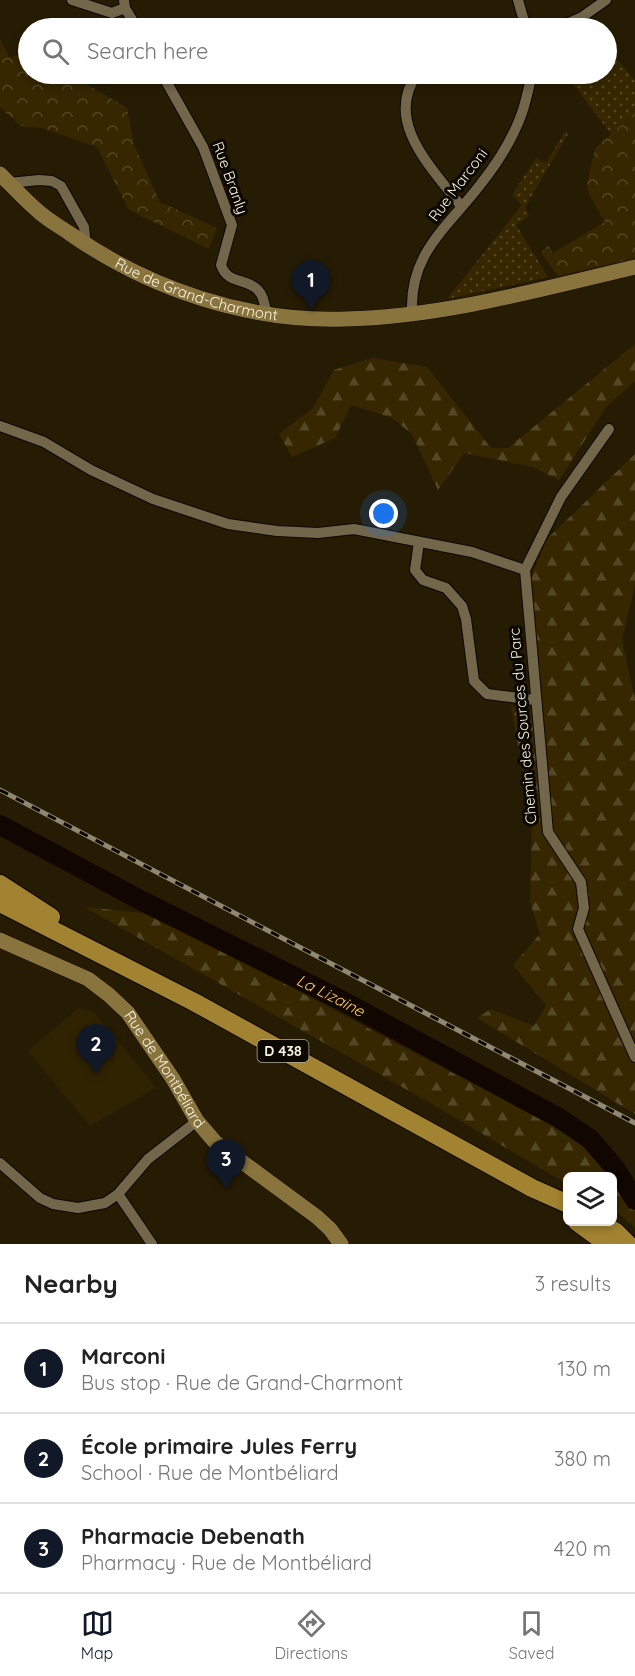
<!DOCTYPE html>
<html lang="en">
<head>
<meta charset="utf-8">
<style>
  :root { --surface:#fff; --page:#f2f2f2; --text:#222; --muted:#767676; --line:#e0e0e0; --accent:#111827 }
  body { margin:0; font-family:Quicksand,sans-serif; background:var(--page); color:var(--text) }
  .controls { position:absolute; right:18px; bottom:18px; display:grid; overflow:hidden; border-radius:9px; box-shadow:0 3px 9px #0003 }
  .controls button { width:54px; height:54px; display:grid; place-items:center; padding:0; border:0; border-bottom:2px solid var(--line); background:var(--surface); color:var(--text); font:30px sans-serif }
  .you { position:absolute; left:384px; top:514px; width:21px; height:21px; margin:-15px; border:4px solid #fff; border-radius:50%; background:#1a73e8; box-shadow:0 0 0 9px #1a73e833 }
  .badge { display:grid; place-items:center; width:39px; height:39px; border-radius:50%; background:var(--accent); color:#fff; font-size:20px; font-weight:700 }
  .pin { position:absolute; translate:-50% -50px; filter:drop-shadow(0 2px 3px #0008) }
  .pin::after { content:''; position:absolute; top:32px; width:21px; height:18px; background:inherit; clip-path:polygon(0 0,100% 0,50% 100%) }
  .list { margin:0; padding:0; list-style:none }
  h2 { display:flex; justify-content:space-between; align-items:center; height:78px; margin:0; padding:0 24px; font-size:26px }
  h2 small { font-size:20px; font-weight:400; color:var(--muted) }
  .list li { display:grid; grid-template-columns:39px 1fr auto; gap:18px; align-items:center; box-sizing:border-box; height:90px; padding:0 24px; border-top:2px solid var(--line) }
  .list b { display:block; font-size:22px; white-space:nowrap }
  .list p { margin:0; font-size:20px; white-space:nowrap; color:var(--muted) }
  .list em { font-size:20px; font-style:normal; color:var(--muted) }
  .icon { flex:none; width:33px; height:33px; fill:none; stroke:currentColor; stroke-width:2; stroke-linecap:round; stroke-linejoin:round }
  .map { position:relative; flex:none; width:635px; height:1244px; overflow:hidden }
  .search { position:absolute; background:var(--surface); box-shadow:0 3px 9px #0003; left:18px; right:18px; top:18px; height:66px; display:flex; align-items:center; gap:15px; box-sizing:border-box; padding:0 21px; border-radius:33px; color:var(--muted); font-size:22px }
  .sheet { height:348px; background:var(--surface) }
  nav { display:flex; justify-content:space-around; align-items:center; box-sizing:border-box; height:84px; border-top:2px solid var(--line); background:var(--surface); font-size:16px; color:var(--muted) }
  nav a { display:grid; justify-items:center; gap:3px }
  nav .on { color:var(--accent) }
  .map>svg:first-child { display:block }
  .built { fill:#302301 }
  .grass { fill:url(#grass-dots) }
  .forest { fill:url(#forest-firs) }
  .park { fill:url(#park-crowns) }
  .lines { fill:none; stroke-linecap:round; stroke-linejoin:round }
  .river { stroke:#110700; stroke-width:20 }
  .street-casing { stroke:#0f0600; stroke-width:12 }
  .secondary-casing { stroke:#0f0600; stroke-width:16 }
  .primary-casing { stroke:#0f0600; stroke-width:20 }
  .street { stroke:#72664b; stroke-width:10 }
  .secondary { stroke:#8a743e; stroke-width:15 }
  .primary { stroke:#a18331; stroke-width:18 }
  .rail-casing { stroke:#908873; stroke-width:5 }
  .rail { stroke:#0b0701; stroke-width:3; stroke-dasharray:9; stroke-linecap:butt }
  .labels { text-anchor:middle; stroke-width:6; stroke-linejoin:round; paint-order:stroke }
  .shield { fill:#0b0701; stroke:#b2ada0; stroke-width:1.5 }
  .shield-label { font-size:14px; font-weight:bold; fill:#faf4e4 }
  .street-label { font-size:15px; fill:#faf4e4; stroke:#0b0701 }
  .water-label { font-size:16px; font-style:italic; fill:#f8c953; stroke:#0b0701 }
</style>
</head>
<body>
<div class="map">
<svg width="635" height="1244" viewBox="0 0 635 1244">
  <defs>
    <pattern id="grass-dots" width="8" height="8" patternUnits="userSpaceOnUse" patternTransform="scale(1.5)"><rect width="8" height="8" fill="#362700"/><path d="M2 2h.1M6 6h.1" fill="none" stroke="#544725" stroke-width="1.8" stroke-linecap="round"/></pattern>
    <pattern id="forest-firs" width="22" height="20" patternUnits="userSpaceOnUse" patternTransform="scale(1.5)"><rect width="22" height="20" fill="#362700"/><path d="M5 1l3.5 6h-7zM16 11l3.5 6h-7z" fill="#544725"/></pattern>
    <pattern id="park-crowns" width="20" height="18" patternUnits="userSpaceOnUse" patternTransform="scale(1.5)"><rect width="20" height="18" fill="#362700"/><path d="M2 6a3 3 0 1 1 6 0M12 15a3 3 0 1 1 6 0" fill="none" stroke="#544725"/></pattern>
  </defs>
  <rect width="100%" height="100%" fill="#261c03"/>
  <!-- built -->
  <path class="built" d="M79 1008 94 1012 156 1088 90 1126 28 1051Z"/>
  <!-- grass -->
  <path class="grass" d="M613 54 635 81V113L611 134 573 84 587 74H606L607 59Z
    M565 131 568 134 525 207 529 216 516 225 548 277 447 299 522 205 512 195 536 158 546 163Z"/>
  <!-- forest -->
  <path class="forest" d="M635 344V381L606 407 559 480 533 467 464 453 438 490 412 434 392 418 351 405 335 438 292 457 279 434 313 408 334 370 372 358 427 367 491 448H508Z
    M635 454V585L622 640 635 699V1114L477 1018 491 1009 534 1026 546 1005 513 965 540 934 530 902 532 823 511 706 540 712 529 580 548 538Z
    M84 907 153 914 573 1137 598 1159 610 1176H568L567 1184 432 1104Z
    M612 1181 623 1197 635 1208V1228L623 1217 613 1211Z"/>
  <!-- park -->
  <path class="park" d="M0 39 9 57 28 54V74H69L127 108 134 145 160 202 217 228 209 249 129 210 97 147 42 128 21 126 0 107Z
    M635 113V258L558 276 541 253 548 246 553 253 605 222 589 194 587 185 595 148Z"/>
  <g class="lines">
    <!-- river -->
    <path class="river" id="s1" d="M0 825 144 902 341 1000 559 1118 590 1139 615 1168 635 1200"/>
    <defs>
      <path id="street" d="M72 0 112 13 125 8
        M124 0 125 8 137 28
        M518 0 526 28
        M557 28 582 17 606 0
        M162 74 203 147 232 225 221 265C230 292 263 269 266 314
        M417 74C383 122 433 169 461 206
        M9 183 39 180 52 181 61 186 84 227 86 245
        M412 314C409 253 447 228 480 185 496 165 513 138 522 113 526 101 529 87 532 74
        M0 426 44 442 91 470 153 499 228 524 277 531 318 533 354 529 472 552 525 570
        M609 429 561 497 525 570 548 832 581 882 584 908 578 929 635 1057
        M419 542 415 570 423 580 446 588 462 606 466 619 474 681 487 694 535 700
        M0 1163 40 1198 53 1204 78 1208 105 1203 118 1194 148 1159 197 1121
        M118 1194 152 1244"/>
      <g id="secondary">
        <path id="s2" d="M0 174C13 187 25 200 39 212 48 220 59 226 69 233 149 289 247 322 345 319 441 317 542 289 635 267"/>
        <path id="s3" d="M0 940 88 979 109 995 128 1013 173 1079 197 1121 215 1142 317 1217 330 1229 341 1244"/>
      </g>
      <path id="primary" d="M0 884 51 917
        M0 903 194 1002 532 1188 568 1204
        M577 1222 607 1244
        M599 1222 616 1232 628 1244"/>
    </defs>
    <!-- street casing -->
    <use href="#street" class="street-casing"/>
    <!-- secondary casing -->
    <use href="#secondary" class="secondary-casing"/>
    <!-- primary casing -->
    <use href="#primary" class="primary-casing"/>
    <!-- street -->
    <use href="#street" class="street"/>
    <!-- secondary -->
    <use href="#secondary" class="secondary"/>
    <!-- primary -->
    <use href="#primary" class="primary"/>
    <defs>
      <path id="rail" d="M0 790 635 1123"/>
    </defs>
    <!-- rail casing -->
    <use href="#rail" class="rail-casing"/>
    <!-- rail -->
    <use href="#rail" class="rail"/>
  </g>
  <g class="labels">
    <!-- shield labels -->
    <rect class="shield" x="257.5" y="1040" width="51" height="22" rx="4.5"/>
    <g class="shield-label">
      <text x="283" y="1056">D 438</text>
    </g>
    <!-- street labels -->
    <g class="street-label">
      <text transform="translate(230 178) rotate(70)" y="5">Rue Branly</text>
      <text transform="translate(458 185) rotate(-53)" y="5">Rue Marconi</text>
      <text dy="5" stroke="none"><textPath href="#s2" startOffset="232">Rue de Grand-Charmont</textPath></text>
      <text transform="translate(523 726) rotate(-95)" y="5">Chemin des Sources du Parc</text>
      <text dy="5" stroke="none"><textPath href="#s3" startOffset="216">Rue de Montbéliard</textPath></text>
    </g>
    <!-- water labels -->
    <g class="water-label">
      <text dy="6" stroke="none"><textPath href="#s1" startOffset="372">La Lizaine</textPath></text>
    </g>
  </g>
</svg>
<div class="controls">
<button><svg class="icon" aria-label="layers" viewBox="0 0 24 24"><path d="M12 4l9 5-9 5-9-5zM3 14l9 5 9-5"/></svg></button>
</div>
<div class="you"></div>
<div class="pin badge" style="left:311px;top:310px">1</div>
<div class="pin badge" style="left:96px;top:1074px">2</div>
<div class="pin badge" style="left:226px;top:1189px">3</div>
<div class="search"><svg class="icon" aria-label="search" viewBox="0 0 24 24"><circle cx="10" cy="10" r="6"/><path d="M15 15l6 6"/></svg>Search here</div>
</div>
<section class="sheet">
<h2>Nearby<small>3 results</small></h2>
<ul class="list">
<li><span class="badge">1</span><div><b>Marconi</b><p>Bus stop · Rue de Grand-Charmont</p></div><em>130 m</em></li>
<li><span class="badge">2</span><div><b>École primaire Jules Ferry</b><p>School · Rue de Montbéliard</p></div><em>380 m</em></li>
<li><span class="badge">3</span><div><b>Pharmacie Debenath</b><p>Pharmacy · Rue de Montbéliard</p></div><em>420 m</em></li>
</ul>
</section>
<nav>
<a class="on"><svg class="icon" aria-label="map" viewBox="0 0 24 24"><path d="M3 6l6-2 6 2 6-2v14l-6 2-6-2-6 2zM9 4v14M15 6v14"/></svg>Map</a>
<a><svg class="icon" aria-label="directions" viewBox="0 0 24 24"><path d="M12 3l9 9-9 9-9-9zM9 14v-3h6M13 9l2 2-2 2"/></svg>Directions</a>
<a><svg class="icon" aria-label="saved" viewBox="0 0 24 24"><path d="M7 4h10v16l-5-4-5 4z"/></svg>Saved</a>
</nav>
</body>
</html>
